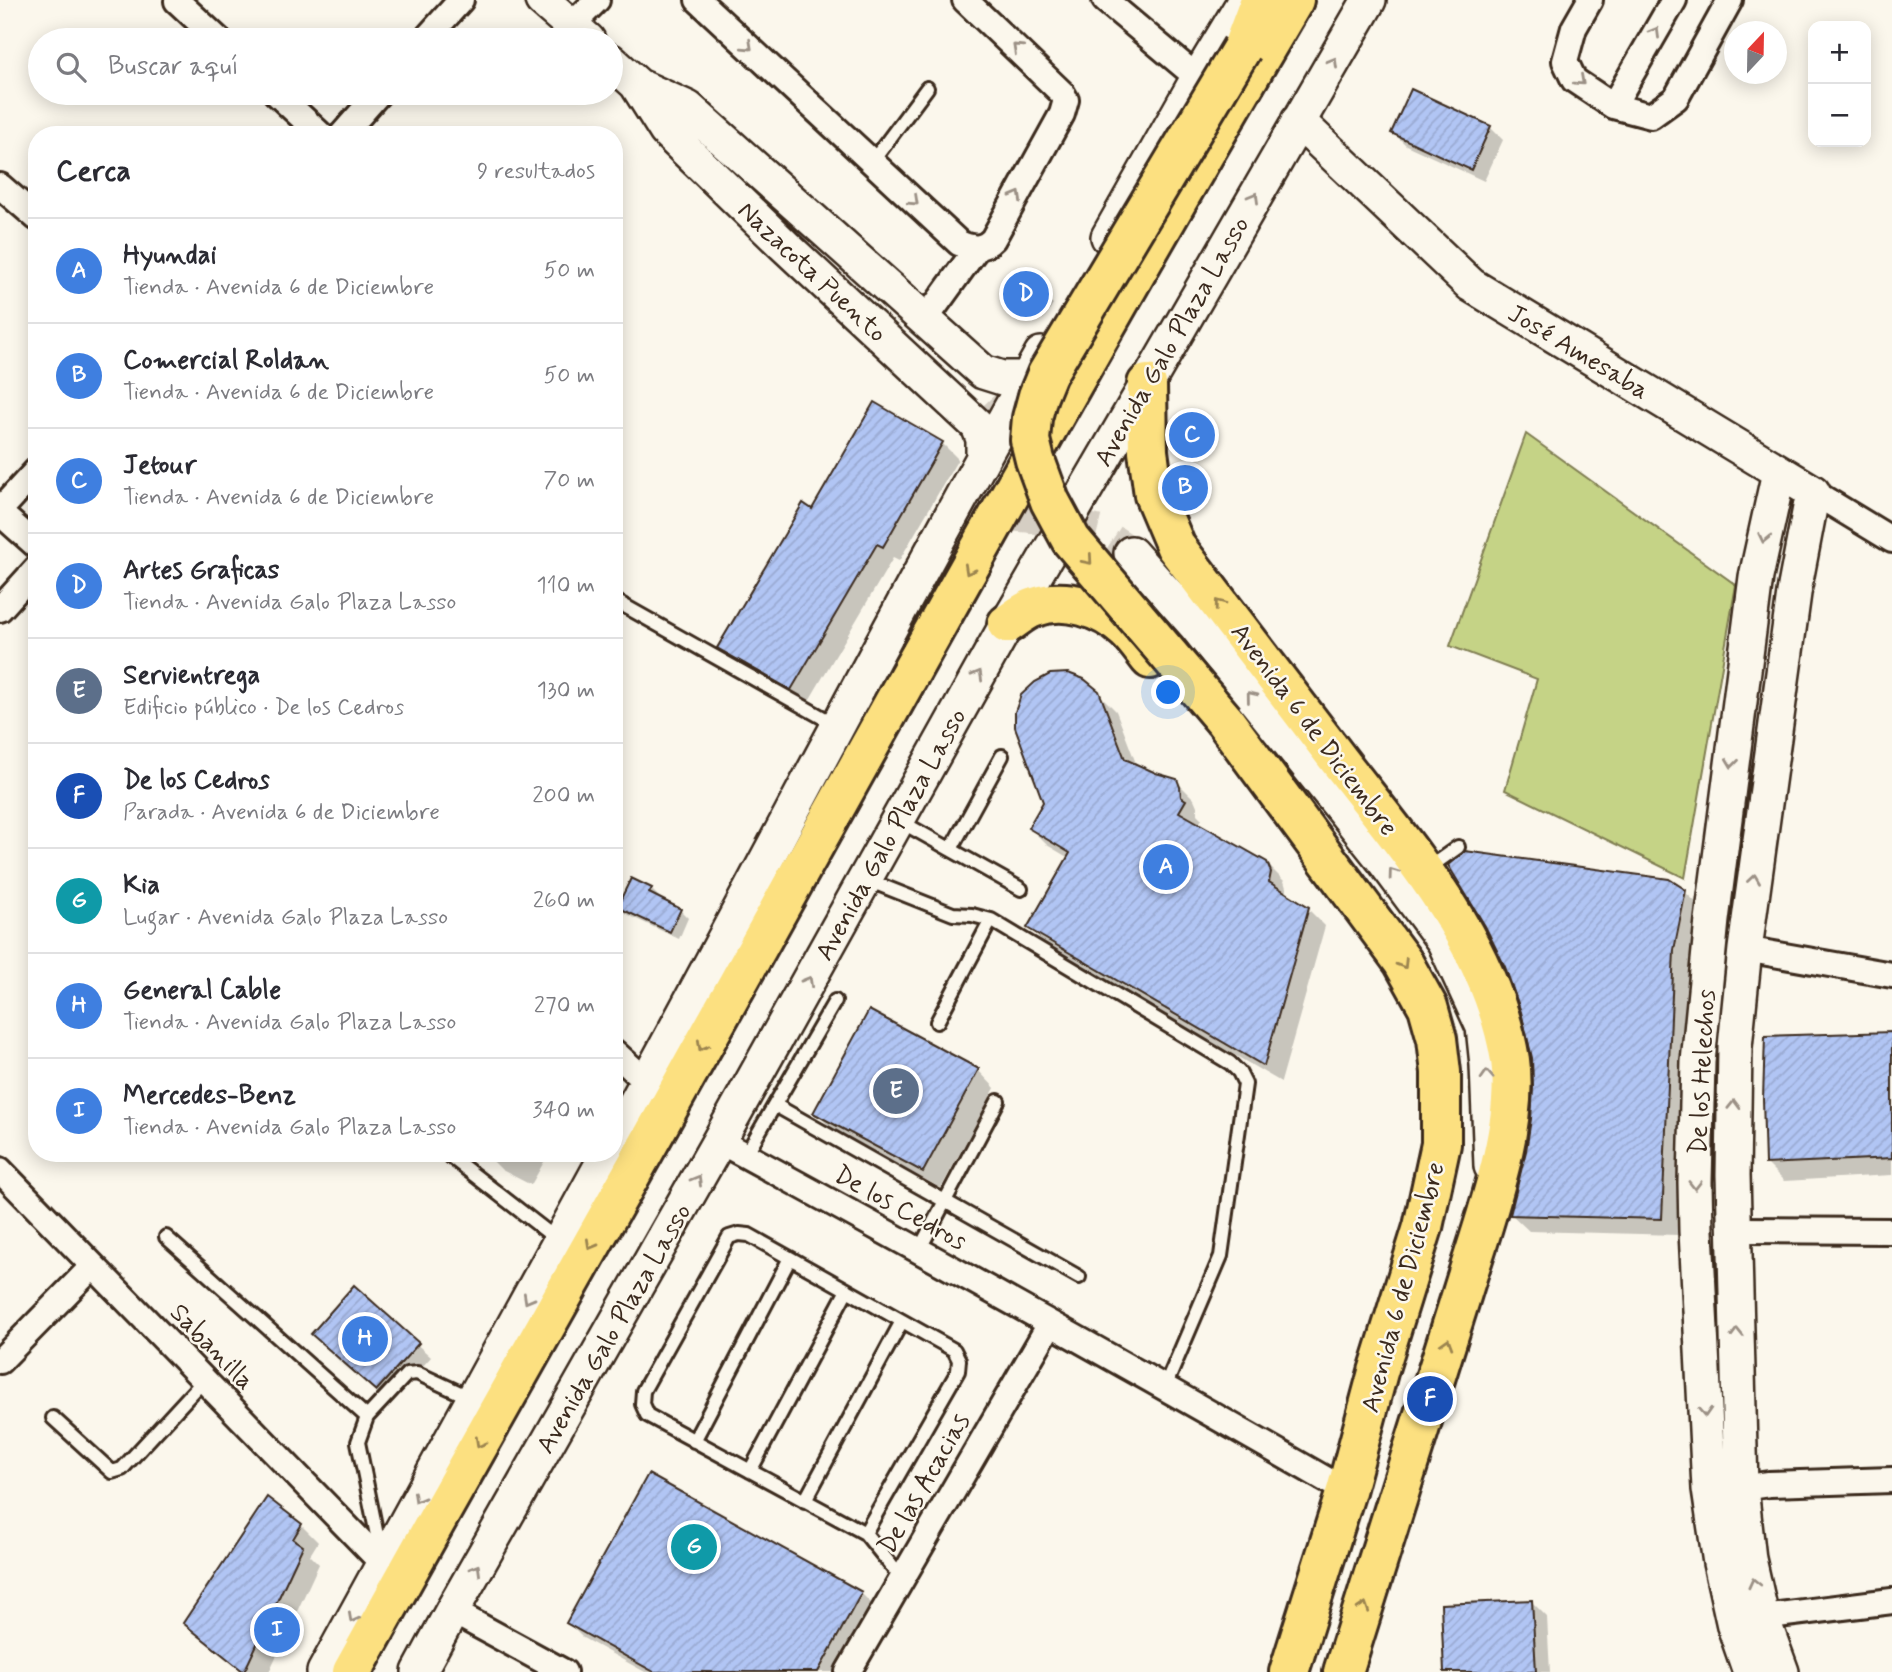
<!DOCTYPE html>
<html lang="es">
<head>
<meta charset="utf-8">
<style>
  :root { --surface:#fff; --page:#f2f2f3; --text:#2b2b33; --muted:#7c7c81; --line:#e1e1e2; --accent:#0f766e }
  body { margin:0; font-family:Mynerve,sans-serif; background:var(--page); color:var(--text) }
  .controls { position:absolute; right:21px; top:21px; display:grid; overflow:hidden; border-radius:14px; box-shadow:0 4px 18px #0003 }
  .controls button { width:63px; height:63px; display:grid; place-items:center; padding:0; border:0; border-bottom:2px solid var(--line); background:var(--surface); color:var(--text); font:35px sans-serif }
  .compass { position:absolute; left:1724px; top:21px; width:63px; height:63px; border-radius:50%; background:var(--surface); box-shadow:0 4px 18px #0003; rotate:22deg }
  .you { position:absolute; left:1169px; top:693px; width:24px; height:24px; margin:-18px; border:5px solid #fff; border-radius:50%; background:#1a73e8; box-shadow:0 0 0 10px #1a73e833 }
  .badge { display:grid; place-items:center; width:46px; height:46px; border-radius:50%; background:var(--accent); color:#fff; font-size:23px; font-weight:700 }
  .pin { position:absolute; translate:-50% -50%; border:4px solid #fff; box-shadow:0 2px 7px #0006 }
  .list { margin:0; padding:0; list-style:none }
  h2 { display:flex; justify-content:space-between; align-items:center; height:91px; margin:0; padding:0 28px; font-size:30px }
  h2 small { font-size:23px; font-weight:400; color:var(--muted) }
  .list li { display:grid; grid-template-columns:46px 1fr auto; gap:21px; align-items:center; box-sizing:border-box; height:105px; padding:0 28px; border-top:2px solid var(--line) }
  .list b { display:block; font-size:26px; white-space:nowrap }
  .list p { margin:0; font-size:23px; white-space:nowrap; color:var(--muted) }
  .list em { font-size:23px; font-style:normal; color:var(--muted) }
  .icon { flex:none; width:38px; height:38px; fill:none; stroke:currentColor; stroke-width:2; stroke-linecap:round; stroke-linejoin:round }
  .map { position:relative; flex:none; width:1892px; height:1672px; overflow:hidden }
  .search { position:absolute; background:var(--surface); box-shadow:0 4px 18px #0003; left:28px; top:28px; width:595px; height:77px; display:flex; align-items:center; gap:18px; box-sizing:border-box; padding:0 24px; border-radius:38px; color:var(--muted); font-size:26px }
  .panel { position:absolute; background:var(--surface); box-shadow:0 4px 18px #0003; left:28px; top:126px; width:595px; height:1036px; border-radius:28px }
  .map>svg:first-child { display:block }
  .green { fill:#c5d386; stroke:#807e52; stroke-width:2 }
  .shadow { fill:#0003 }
  .building { fill:url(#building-hatch); stroke:#3b2a1e; stroke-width:2 }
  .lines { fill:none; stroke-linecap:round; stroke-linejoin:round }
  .secondary-tunnel { stroke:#d5cec3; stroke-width:33; stroke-dasharray:33 17; stroke-linecap:butt }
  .lane-casing { stroke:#3b2a1e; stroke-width:18 }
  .street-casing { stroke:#3b2a1e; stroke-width:30 }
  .secondary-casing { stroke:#3b2a1e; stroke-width:38 }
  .primary-casing { stroke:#3b2a1e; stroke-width:44 }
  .lane { stroke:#fbf7ec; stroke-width:12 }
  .street { stroke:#fbf7ec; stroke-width:24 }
  .secondary { stroke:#fbf7ec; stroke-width:33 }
  .primary { stroke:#fce080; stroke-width:38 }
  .primary-bridge-casing { stroke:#3b2a1e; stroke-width:44; stroke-linecap:butt }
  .primary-bridge { stroke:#fce080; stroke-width:38 }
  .oneway { stroke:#9b9085 }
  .oneway2 { stroke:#9c854f }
  .labels { text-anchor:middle; stroke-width:5; stroke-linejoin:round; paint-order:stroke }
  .street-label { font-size:26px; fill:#3b2a1e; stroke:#fbf7ec }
</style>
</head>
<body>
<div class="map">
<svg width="1892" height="1672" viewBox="0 0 1892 1672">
  <defs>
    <pattern id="building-hatch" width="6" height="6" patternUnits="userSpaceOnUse" patternTransform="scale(1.75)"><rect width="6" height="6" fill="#b1c5f4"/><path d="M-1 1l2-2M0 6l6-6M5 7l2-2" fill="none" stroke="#99a9d1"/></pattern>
  </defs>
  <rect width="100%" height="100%" fill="#fbf7ec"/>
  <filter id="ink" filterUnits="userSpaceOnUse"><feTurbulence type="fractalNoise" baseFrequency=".0143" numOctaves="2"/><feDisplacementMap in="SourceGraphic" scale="14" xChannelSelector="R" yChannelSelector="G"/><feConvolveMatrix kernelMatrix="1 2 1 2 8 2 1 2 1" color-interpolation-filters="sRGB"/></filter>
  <g filter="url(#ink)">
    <!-- green -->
    <path class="green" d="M1526 434 1736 585 1685 878 1505 790 1537 679 1450 646Z"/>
    <!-- shadow -->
    <path class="shadow" d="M1490 127 1503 140 1484 181 1406 145 1393 133Z
      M1008 292 1045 296 1053 304 1043 319 1016 301Z
      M942 443 958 459 899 561 893 558 807 704 735 663 719 648 812 511Z
      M1098 693 1116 711 1137 766 1176 781 1194 799 1197 806V814L1202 819 1198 825 1266 863 1284 881 1287 891V895L1308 909 1325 926 1281 1082 1046 945 1029 927 1069 858 1047 845 1030 828 1045 802Z
      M651 889 659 897 658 900 680 910 688 918 679 939 628 915 619 907Z
      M1685 892 1703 909 1691 968 1678 1235 1529 1231 1511 1214Z
      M1892 1034V1175L1784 1181 1767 1164Z
      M978 1070 995 1088 941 1188 833 1130 815 1112Z
      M491 1153H549L531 1185 502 1170 489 1157Z
      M354 1288 431 1357 390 1403 326 1347Z
      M301 1525 318 1542 310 1555 319 1564 269 1672H243L203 1640 186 1622Z
      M861 1593 876 1608 841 1672H645L583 1638 568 1623Z
      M1532 1602 1547 1617 1550 1672H1446Z"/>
    <!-- building -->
    <path class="building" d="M1411 89 1491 126 1471 170 1391 133Z
      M1018 275 1046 295 1034 312 1006 293Z
      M874 402 943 442 883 547 877 544 791 690 717 648 803 503 812 509Z
      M1068 673 1084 679 1099 691 1125 759 1156 773 1177 779 1180 787 1181 797 1186 800 1179 812 1267 862 1271 872 1269 882 1309 907 1264 1066 1027 928 1070 853 1028 828 1043 802 1015 727V712L1021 695 1035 682 1050 674Z
      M1465 851 1669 879 1686 890 1674 950 1662 1219 1510 1215 1526 1151 1531 1119 1533 1088 1532 1058 1521 1012 1505 967 1485 926 1448 865Z
      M631 878 652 888 649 893 681 909 670 932 617 907Z
      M869 1010 979 1069 923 1172 813 1113Z
      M1892 1032V1158L1765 1164 1763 1099 1765 1036Z
      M354 1285 419 1343 376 1391 311 1334Z
      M648 1474 862 1592 818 1672H654L566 1623Z
      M267 1497 302 1524 293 1539 303 1546 244 1672 183 1623Z
      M1532 1600 1536 1672H1444L1441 1604Z"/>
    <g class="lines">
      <!-- secondary-tunnel -->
      <path class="secondary-tunnel" d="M985 404 1021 442
        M915 617 953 558 977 530 986 523 994 519 1011 515 1028 516 1045 519 1098 532 1131 553"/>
      <defs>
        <path id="lane" d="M872 162 927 88
          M614 600 836 725
          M898 820 1021 889
          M951 849 1002 756
          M1427 869 1458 847
          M865 879 953 914 972 915 991 920 1230 1063 1239 1072 1245 1084 1221 1256 1165 1387
          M937 1022 991 920
          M775 1105 1079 1277
          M446 1153 559 1241
          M745 1156 835 1001
          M739 1234 749 1235 954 1350 959 1360 958 1371 865 1533 647 1415 642 1404 643 1391 729 1237Z
          M166 1237 367 1417
          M919 1250 998 1101
          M53 1418 112 1472 122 1469 204 1380
          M694 1441 790 1258
          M750 1471 847 1290
          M805 1501 902 1321
          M865 1533 902 1579
          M381 1555 358 1442 367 1417 407 1374 417 1373 473 1399"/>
        <path id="street" d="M698 0 959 243C972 249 983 250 993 239L1062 114 1066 100 1062 93 965 0
          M1105 0 1198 78
          M1590 0 1574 28 1565 61 1574 80 1613 106 1651 116 1676 98 1730 0
          M177 1 219 40
          M571 26 597 0
          M425 40 461 0
          M276 93 321 135
          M1613 106 1674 0
          M342 135 379 93
          M0 186 37 218
          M925 320 977 248
          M1813 492 1892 540
          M0 510 37 470
          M0 513 37 546
          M0 609 37 568
          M1745 949 1892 975
          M614 1052 647 1082
          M719 1141C929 1255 1139 1372 1346 1491
          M0 1170 383 1564
          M1735 1230 1892 1231
          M0 1361 93 1266
          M1741 1488 1769 1484 1892 1480
          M452 1611 564 1672
          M1762 1617 1892 1601
          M848 1672 1050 1324"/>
        <path id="secondary" d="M542 0 588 40
          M611 61 653 99
          M637 85 666 131 785 246 978 426 983 439V457
          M637 85 688 108 983 372 1002 378H1028
          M1298 121 1471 285 1813 492 1795 586 1745 949 1735 1047 1733 1175 1741 1488 1749 1559 1762 1617 1782 1672
          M1108 237 1198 78 1245 0
          M1131 553 1195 625 1383 860 1444 942 1483 1027 1487 1065 1491 1166
          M614 1142C758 880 894 614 1041 354
          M324 1672 608 1153
          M419 1672 452 1611 719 1141 1007 624 1147 384 1369 0
          M1750 1672 1734 1626 1720 1563 1709 1489 1696 1231 1695 1182 1698 1062 1712 920 1756 577 1779 472"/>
        <path id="primary" d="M1242 48 1260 0
          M1147 384 1148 451 1154 495 1176 547C1231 619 1285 691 1340 762 1410 853 1491 943 1510 1060 1520 1128 1482 1227 1462 1293 1423 1420 1383 1546 1343 1672
          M1007 624C1016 618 1025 610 1035 607 1066 596 1102 608 1126 630 1135 638 1142 649 1150 659
          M1224 720 1403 962 1428 1007 1437 1039 1441 1072V1144L1423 1227 1378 1372 1346 1491 1289 1672
          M352 1672C453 1489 557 1308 659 1125 868 749 1076 371 1294 0"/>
      </defs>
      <!-- lane casing -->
      <use href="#lane" class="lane-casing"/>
      <!-- street casing -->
      <use href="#street" class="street-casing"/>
      <!-- secondary casing -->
      <use href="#secondary" class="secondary-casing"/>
      <!-- primary casing -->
      <use href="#primary" class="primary-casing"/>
      <!-- lane -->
      <use href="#lane" class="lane"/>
      <!-- street -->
      <use href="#street" class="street"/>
      <!-- secondary -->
      <use href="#secondary" class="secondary"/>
      <!-- primary -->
      <use href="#primary" class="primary"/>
      <defs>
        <path id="primary-bridge" d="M1224 720 1071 540 1050 501 1035 460 1030 440 1032 418 1038 396 1047 374 1242 48"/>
      </defs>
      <!-- primary-bridge casing -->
      <use href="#primary-bridge" class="primary-bridge-casing"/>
      <!-- primary-bridge -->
      <use href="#primary-bridge" class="primary-bridge"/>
    </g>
    <!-- one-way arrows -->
    <defs><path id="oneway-chevron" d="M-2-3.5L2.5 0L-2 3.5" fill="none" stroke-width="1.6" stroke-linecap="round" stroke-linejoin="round" transform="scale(1.75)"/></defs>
    <g class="oneway">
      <use href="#oneway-chevron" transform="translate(1655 32) rotate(-60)"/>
      <use href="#oneway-chevron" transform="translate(748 46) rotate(43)"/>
      <use href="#oneway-chevron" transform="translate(1017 48) rotate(-137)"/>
      <use href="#oneway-chevron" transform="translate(1333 62) rotate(-60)"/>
      <use href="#oneway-chevron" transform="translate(1580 81) rotate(42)"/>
      <use href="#oneway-chevron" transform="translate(1017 196) rotate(-61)"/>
      <use href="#oneway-chevron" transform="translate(1254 197) rotate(-60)"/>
      <use href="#oneway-chevron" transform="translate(914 201) rotate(43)"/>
      <use href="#oneway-chevron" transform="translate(1764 538) rotate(102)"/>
      <use href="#oneway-chevron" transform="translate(978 675) rotate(-61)"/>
      <use href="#oneway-chevron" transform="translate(1251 696) rotate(-129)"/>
      <use href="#oneway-chevron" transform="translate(1732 763) rotate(97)"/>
      <use href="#oneway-chevron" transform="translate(1393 873) rotate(-126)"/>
      <use href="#oneway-chevron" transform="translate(1754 879) rotate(-82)"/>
      <use href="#oneway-chevron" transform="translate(808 981) rotate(-61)"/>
      <use href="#oneway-chevron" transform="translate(1487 1075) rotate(-93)"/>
      <use href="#oneway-chevron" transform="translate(1734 1105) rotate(-89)"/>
      <use href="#oneway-chevron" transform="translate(697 1180) rotate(-60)"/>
      <use href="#oneway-chevron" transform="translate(1695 1185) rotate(90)"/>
      <use href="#oneway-chevron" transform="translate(528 1299) rotate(119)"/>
      <use href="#oneway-chevron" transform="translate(1737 1333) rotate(-91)"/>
      <use href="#oneway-chevron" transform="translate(1705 1412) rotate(87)"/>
      <use href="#oneway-chevron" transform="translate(418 1498) rotate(119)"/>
      <use href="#oneway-chevron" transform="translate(476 1569) rotate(-60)"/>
      <use href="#oneway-chevron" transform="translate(1754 1583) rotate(-103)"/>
      <use href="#oneway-chevron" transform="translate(353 1618) rotate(118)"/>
    </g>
    <g class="oneway2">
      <use href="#oneway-chevron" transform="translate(1088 560) rotate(49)"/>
      <use href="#oneway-chevron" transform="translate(969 570) rotate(119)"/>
      <use href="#oneway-chevron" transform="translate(1219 604) rotate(-127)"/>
      <use href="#oneway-chevron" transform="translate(1403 964) rotate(58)"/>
      <use href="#oneway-chevron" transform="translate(702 1046) rotate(119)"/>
      <use href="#oneway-chevron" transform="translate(591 1245) rotate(119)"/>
      <use href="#oneway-chevron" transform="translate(1447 1343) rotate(-73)"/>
      <use href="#oneway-chevron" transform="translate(480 1443) rotate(119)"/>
      <use href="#oneway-chevron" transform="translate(1364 1607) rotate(-72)"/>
    </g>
  </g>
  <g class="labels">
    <!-- street labels -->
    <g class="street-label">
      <text transform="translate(813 271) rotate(43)" y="9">Nazacota Puento</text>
      <text transform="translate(1171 341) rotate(-60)" y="9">Avenida Galo Plaza Lasso</text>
      <text transform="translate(1579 351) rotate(31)" y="9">José Amesaba</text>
      <text transform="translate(1315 729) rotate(53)" y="9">Avenida 6 de Diciembre</text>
      <text transform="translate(890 834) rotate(-61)" y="9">Avenida Galo Plaza Lasso</text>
      <text transform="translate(1701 1072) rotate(-87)" y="9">De los Helechos</text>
      <text transform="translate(901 1207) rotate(29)" y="9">De los Cedros</text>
      <text transform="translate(1402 1287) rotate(-75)" y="9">Avenida 6 de Diciembre</text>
      <text transform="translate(613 1328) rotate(-60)" y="9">Avenida Galo Plaza Lasso</text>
      <text transform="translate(213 1346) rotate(46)" y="9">Sabanilla</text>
      <text transform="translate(923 1483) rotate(-60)" y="9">De las Acacias</text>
    </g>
  </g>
</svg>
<div class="controls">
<button>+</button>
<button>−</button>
</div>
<svg class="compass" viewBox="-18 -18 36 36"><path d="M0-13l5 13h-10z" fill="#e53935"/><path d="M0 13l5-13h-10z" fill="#7c7c81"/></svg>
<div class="you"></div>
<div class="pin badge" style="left:1166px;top:867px;background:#3f7fe0">A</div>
<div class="pin badge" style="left:1185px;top:488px;background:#3f7fe0">B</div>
<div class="pin badge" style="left:1192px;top:435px;background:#3f7fe0">C</div>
<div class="pin badge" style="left:1026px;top:294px;background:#3f7fe0">D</div>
<div class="pin badge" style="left:896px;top:1091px;background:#5c6f8a">E</div>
<div class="pin badge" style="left:1430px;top:1399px;background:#1a4fb4">F</div>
<div class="pin badge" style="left:694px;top:1547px;background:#0f9aa8">G</div>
<div class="pin badge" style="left:365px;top:1339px;background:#3f7fe0">H</div>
<div class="pin badge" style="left:277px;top:1630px;background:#3f7fe0">I</div>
<div class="search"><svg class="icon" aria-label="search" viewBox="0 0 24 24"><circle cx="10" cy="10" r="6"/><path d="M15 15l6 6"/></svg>Buscar aquí</div>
<section class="panel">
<h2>Cerca<small>9 resultados</small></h2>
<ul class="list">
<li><span class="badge" style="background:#3f7fe0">A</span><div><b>Hyundai</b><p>Tienda · Avenida 6 de Diciembre</p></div><em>50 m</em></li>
<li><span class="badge" style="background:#3f7fe0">B</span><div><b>Comercial Roldan</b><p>Tienda · Avenida 6 de Diciembre</p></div><em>50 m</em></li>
<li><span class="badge" style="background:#3f7fe0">C</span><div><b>Jetour</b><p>Tienda · Avenida 6 de Diciembre</p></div><em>70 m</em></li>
<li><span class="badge" style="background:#3f7fe0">D</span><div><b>Artes Graficas</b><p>Tienda · Avenida Galo Plaza Lasso</p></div><em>110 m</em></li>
<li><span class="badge" style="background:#5c6f8a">E</span><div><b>Servientrega</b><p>Edificio público · De los Cedros</p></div><em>130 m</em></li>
<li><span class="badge" style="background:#1a4fb4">F</span><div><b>De los Cedros</b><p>Parada · Avenida 6 de Diciembre</p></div><em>200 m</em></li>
<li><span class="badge" style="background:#0f9aa8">G</span><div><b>Kia</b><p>Lugar · Avenida Galo Plaza Lasso</p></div><em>260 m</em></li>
<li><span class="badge" style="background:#3f7fe0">H</span><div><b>General Cable</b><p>Tienda · Avenida Galo Plaza Lasso</p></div><em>270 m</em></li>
<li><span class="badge" style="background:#3f7fe0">I</span><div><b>Mercedes-Benz</b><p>Tienda · Avenida Galo Plaza Lasso</p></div><em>340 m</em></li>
</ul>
</section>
</div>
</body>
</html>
